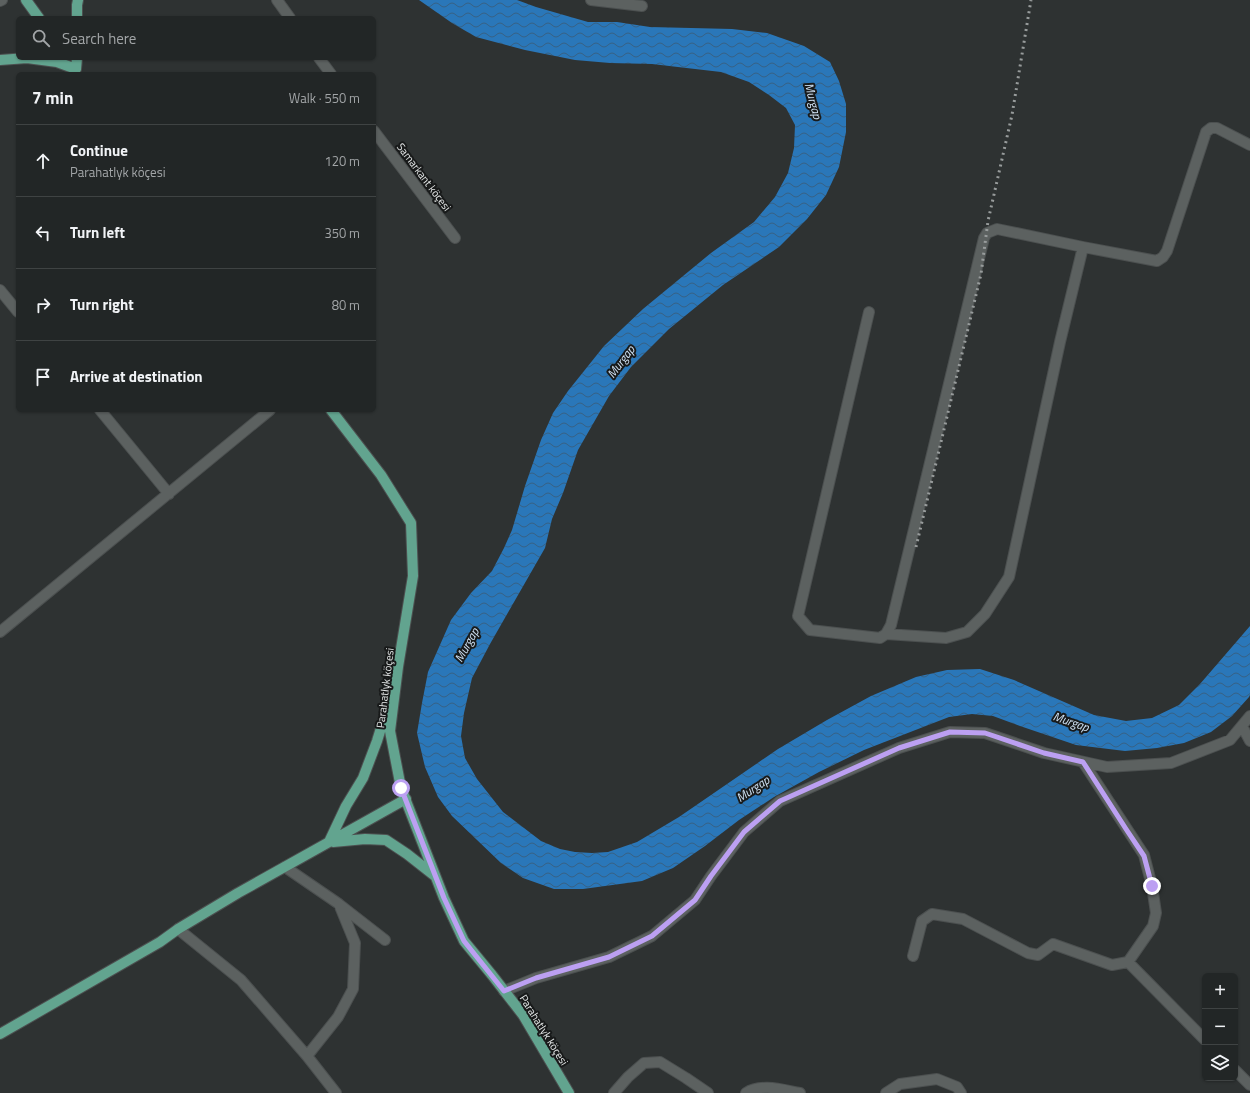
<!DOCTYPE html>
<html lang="en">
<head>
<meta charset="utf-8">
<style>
  :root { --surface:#222626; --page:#2a2e2e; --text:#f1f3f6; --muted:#a2a5a7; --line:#3f4343 }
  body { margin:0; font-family:"Titillium Web",sans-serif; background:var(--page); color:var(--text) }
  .controls { position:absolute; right:12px; bottom:12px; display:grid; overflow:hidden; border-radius:6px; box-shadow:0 1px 3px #0004 }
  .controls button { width:36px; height:36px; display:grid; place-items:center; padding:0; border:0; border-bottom:1px solid var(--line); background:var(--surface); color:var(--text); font:20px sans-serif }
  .stop { position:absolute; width:12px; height:12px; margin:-9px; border:3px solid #bca0f2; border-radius:50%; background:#fff }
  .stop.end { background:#bca0f2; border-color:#fff; box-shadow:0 1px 4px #0008 }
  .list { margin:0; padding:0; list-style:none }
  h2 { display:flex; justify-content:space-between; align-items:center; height:52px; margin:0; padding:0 16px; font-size:17px }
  h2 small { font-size:13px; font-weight:400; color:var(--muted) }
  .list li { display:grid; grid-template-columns:26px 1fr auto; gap:12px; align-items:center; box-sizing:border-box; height:72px; padding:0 16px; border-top:1px solid var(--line) }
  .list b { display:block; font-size:15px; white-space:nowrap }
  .list p { margin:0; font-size:13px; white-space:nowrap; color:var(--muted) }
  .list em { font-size:13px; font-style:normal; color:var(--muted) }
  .icon { flex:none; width:22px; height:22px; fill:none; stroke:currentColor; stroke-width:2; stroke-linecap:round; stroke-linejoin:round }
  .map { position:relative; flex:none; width:1250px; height:1093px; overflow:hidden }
  .search { position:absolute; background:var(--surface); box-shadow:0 1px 3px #0004; left:16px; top:16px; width:360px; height:44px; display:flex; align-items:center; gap:10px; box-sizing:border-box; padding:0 14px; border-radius:6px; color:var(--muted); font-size:15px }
  .panel { position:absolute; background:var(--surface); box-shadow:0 1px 3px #0004; left:16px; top:72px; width:360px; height:340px; border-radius:6px }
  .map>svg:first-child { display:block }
  .water { fill:url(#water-waves) }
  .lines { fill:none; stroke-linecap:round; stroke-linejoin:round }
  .minor-casing { stroke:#4c5050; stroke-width:12 }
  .major-casing { stroke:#4c5050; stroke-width:12 }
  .minor { stroke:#5c6160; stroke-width:10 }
  .major { stroke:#62a48f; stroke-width:10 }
  .rail { stroke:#989c9c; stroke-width:3; stroke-dasharray:2 4; stroke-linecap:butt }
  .route { stroke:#bca0f2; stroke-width:5 }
  .labels { text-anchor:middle; stroke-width:4; stroke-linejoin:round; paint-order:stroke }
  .street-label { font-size:11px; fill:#e5e8e8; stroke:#181a1a }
  .water-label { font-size:12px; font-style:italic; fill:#d2e4f6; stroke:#181a1a }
</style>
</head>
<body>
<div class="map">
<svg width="1250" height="1093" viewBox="0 0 1250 1093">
  <defs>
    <pattern id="water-waves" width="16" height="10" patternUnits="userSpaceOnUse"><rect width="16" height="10" fill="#2a77b9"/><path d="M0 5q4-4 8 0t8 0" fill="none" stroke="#366185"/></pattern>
  </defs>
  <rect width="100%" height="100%" fill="#2e3232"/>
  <!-- water -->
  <path class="water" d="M419 0H517L536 7 588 22H617L650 27 732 29 767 33 804 46 830 62 839 81 846 104V132L839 167 826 195 807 219 779 247 723 285 669 329 631 367 609 396 578 450 563 493 552 519 545 548 490 644 472 678 464 713 461 736 465 758 477 779 503 812 541 841 560 849 575 852 592 853 608 852 637 842 679 817 778 749 827 720 871 696 916 677 947 670 980 669 1014 680 1094 715 1126 721 1152 718 1179 705 1200 684 1250 626V695L1249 697 1232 716 1211 732 1184 743 1157 748 1125 751 1076 745 1020 726 993 716 972 714 949 717 864 750 819 772 774 797 739 820 705 846 673 868 642 881 583 889H554L523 878 501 863 452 816 438 797 425 767 417 733 422 703 428 672 451 620 471 593 492 571 504 548 512 530 525 486 541 440 553 413 568 391 604 346 643 309 711 253 754 222 775 197 788 173 794 148 795 125 786 108 769 95 749 82 721 72 652 64 610 63 575 60 525 50 476 37 452 23Z"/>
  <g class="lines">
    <defs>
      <path id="minor" d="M277 0 290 18
        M591 0 642 6
        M0 1 2 0
        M319 58 331 74
        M374 131 455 238
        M0 290 18 312
        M869 312 798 616 810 630 880 638 886 634 891 625 984 238 987 233 997 229 1083 247 1157 261 1163 257 1167 251 1206 132 1211 128H1217L1250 145
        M100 410 169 494
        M0 632 270 410
        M886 634 946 638 967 632 985 614 1009 577 1060 342 1083 247
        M1242 726 1250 741
        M285 867 339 904 355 943 353 989 338 1017 307 1056
        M340 905 385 940
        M178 929 241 980 307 1056 336 1093
        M913 956 922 921 932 914 963 919 1028 953 1038 955 1053 944 1112 965 1128 962 1153 926 1156 913 1152 886 1144 855 1083 762
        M1128 962 1205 1040
        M504 991 536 978 609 957 652 936 695 900 711 876 744 832 780 801 899 748 950 732 985 733 1044 753 1107 767 1171 763 1230 740 1250 716
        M1235 1070 1250 1085
        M614 1093 628 1077 644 1063 660 1062 686 1078 708 1093
        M746 1093C761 1083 783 1090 800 1093
        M886 1093 900 1084 937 1079 957 1087 961 1093"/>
      <path id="major" d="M26 0 39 18
        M77 18V5L78 0
        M0 60 27 58 57 62 76 69 77 58
        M331 410 381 475 411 523 413 576 398 667 390 731 401 788 444 898 464 941 492 975 523 1015 569 1093
        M329 842 346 806 363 778 377 741 390 699
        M333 842 365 839 386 840 407 854 435 876
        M0 1034 160 942 178 929 238 893 406 799"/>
    </defs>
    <!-- minor casing -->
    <use href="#minor" class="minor-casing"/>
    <!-- major casing -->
    <use href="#major" class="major-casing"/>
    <!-- minor -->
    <use href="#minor" class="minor"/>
    <!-- major -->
    <use href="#major" class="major"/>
    <!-- rail -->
    <path class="rail" d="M916 547 981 274 988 221 1012 115 1031 0"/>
  </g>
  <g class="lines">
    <!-- route -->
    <path class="route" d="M401 788 444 898 464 941 504 991 536 978 609 957 652 936 695 900 711 876 744 832 780 801 899 748 950 732 985 733 1044 753 1083 762 1126 829 1144 856 1152 886"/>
  </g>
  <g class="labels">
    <!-- street labels -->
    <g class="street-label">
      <text transform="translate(424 177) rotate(53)" y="4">Samarkant köçesi</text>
      <text transform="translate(385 688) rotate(-83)" y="4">Parahatlyk köçesi</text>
      <text transform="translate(544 1030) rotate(58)" y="4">Parahatlyk köçesi</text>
    </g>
    <!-- water labels -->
    <g class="water-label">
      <text transform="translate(813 101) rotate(75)" y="4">Murgap</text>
      <text transform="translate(621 362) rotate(-53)" y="4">Murgap</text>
      <text transform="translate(467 645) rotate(-61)" y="4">Murgap</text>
      <text transform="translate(1071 722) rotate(19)" y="4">Murgap</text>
      <text transform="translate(753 789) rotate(-34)" y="4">Murgap</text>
    </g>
  </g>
</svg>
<div class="controls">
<button>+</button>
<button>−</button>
<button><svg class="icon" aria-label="layers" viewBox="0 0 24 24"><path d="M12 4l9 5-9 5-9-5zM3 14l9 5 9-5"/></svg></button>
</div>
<div class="stop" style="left:401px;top:788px"></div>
<div class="stop end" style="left:1152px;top:886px"></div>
<div class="search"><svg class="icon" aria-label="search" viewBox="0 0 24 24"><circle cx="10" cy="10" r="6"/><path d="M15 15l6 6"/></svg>Search here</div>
<section class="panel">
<h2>7 min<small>Walk · 550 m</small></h2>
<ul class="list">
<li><svg class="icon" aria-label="ahead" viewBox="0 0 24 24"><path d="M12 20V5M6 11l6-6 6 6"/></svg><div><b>Continue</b><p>Parahatlyk köçesi</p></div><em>120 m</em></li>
<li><svg class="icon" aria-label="left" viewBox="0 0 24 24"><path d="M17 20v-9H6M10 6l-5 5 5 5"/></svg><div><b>Turn left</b></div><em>350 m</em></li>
<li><svg class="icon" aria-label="right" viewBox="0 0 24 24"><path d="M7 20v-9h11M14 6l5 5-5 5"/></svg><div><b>Turn right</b></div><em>80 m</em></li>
<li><svg class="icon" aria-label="arrive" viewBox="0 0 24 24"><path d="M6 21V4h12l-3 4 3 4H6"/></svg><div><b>Arrive at destination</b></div></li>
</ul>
</section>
</div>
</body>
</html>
